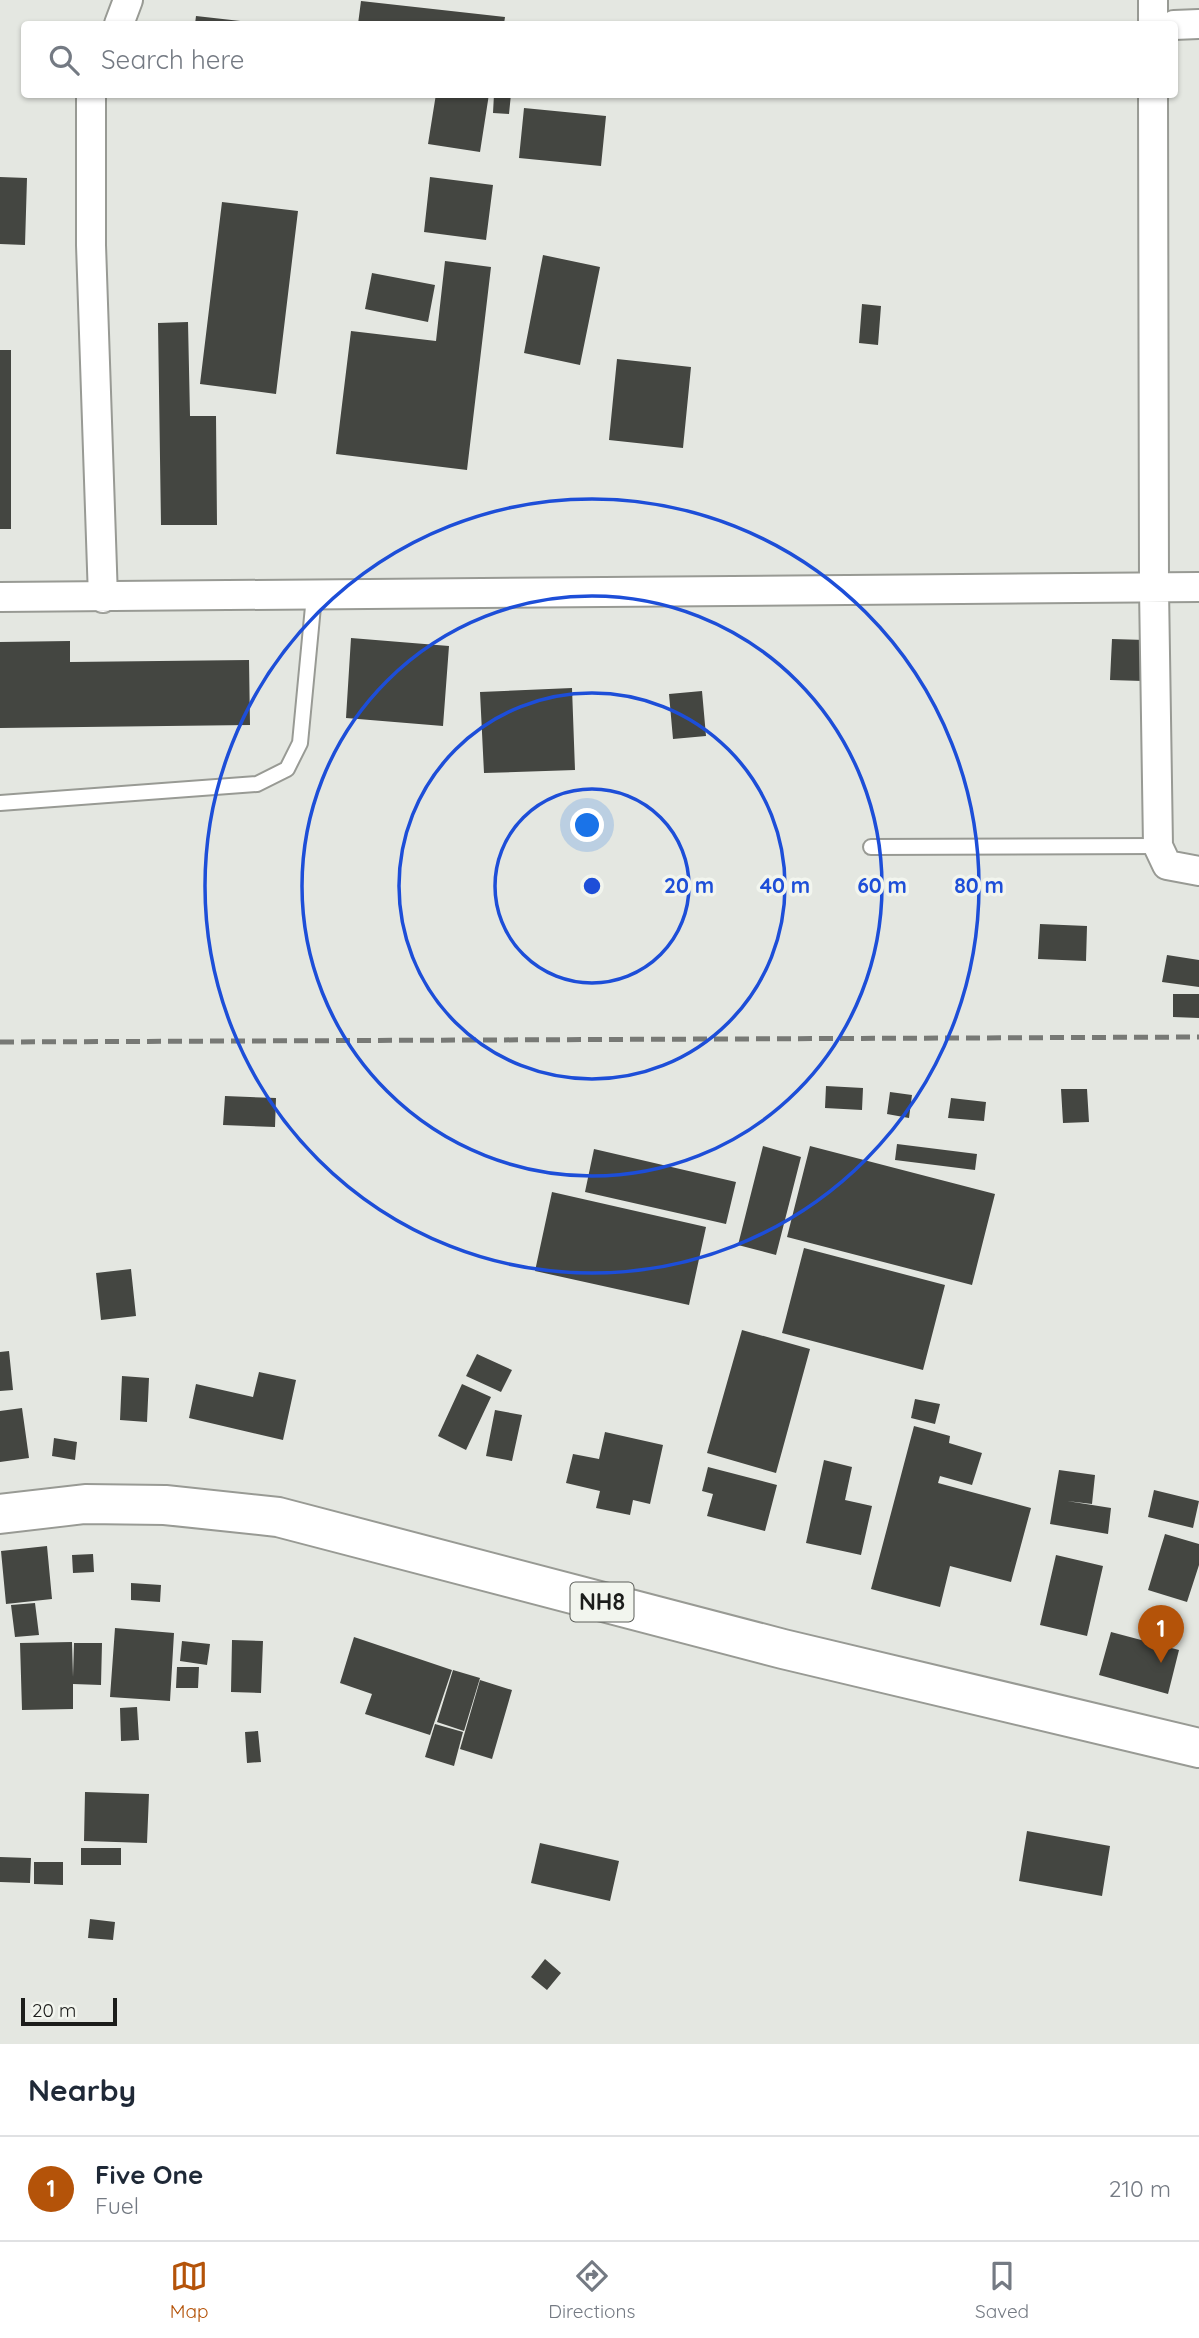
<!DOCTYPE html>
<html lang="en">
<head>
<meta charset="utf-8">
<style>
  :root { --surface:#fff; --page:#f6f6f7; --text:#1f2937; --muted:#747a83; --line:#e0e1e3; --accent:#b45309 }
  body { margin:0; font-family:Quicksand,sans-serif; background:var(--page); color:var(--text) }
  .scale { position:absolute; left:21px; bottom:18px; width:96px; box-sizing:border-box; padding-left:7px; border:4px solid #1c1d1b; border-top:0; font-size:19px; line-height:24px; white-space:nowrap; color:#1c1d1b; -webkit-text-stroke:5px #f2f5ee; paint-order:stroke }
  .you { position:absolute; left:588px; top:826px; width:24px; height:24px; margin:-18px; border:5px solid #fff; border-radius:50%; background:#1a73e8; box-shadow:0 0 0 10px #1a73e833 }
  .badge { display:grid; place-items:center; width:46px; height:46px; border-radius:50%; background:var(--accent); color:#fff; font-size:23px; font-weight:700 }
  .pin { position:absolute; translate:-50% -58px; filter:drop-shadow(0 2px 4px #0008) }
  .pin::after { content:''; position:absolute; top:37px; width:24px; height:21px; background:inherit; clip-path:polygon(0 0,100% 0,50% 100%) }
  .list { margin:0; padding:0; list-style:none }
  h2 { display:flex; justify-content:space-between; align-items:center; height:91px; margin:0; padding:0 28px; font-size:30px }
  h2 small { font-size:23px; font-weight:400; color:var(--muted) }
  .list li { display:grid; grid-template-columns:46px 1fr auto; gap:21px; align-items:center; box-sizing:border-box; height:105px; padding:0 28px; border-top:2px solid var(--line) }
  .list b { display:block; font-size:26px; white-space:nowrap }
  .list p { margin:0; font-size:23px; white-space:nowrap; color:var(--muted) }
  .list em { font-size:23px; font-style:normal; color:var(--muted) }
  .icon { flex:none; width:38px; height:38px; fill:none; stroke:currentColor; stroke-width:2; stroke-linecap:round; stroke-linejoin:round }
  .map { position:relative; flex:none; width:1199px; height:2044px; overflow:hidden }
  .search { position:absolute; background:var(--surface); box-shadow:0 2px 5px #0004; left:21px; right:21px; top:21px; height:77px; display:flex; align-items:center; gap:18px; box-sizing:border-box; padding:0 24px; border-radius:7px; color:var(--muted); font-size:26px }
  .sheet { height:196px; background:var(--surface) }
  nav { display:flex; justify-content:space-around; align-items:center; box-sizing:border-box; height:98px; border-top:2px solid var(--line); background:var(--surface); font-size:19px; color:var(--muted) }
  nav a { display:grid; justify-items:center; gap:4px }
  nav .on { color:var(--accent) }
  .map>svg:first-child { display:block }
  .building { fill:#444641 }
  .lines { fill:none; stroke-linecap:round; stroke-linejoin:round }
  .lane-casing { stroke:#989a94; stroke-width:18 }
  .street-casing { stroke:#989a94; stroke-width:32 }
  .highway-casing { stroke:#989a94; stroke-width:42 }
  .lane { stroke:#fff; stroke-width:14 }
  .street { stroke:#fff; stroke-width:28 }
  .highway { stroke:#fff; stroke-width:38 }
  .rail { stroke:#777975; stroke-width:5; stroke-dasharray:14 7; stroke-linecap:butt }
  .ring { fill:none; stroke:#1d4ed8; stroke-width:3.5 }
  .labels { text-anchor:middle; stroke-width:7; stroke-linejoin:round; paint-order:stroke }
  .shield { fill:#f2f5ee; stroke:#5c5e5a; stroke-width:2 }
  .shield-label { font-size:23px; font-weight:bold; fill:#1c1d1b }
  .centre { fill:#1d4ed8; stroke:#f2f5ee; stroke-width:3.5 }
  .ring-label { font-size:21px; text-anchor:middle; font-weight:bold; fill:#1d4ed8; stroke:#f2f5ee; stroke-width:7; stroke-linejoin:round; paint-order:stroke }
</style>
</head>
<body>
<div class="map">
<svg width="1199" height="2044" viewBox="0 0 1199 2044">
  <rect width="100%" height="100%" fill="#e4e7e1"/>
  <!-- building -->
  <path class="building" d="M361 1 505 17 504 24H358Z
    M196 16 258 23V24H195Z
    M436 94H489L480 152 428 144Z
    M494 94H511L509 114 493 113Z
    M524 108 606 116 601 166 519 158Z
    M0 177 27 178 25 245 0 244Z
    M430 177 493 185 486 240 424 232Z
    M222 202 298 211 276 394 200 384Z
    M543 255 600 267 580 365 524 353Z
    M445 261 491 267 467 470 336 454 351 331 436 341Z
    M372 273 435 285 428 322 365 309Z
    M862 304 881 306 878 345 859 343Z
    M188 322 190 416H216L217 525H161L158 323Z
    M0 350H11V529H0Z
    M617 359 691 367 683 448 609 440Z
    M351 638 449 646 443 726 346 718Z
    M1112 639 1145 640 1143 681 1110 680Z
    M70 641V662L249 660 250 725 0 728V642Z
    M572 688 575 770 484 773 480 692Z
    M702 691 706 736 673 739 669 694Z
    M1040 924 1087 926 1086 961 1038 959Z
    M1167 955 1199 960V987L1162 982Z
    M1173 994H1199V1018L1173 1017Z
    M826 1086 863 1088 862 1110 825 1108Z
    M1061 1089H1087L1089 1122 1063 1123Z
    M890 1092 912 1095 909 1118 887 1114Z
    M225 1096 276 1098 275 1127 223 1125Z
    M951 1098 986 1102 984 1121 948 1118Z
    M897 1144 977 1154 975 1170 895 1160Z
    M763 1146 801 1157 776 1255 738 1245Z
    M810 1146 995 1194 972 1285 787 1237Z
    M594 1149 736 1182 726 1224 585 1192Z
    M552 1192 706 1227 689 1305 535 1271Z
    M804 1248 945 1285 923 1370 782 1333Z
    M131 1269 136 1316 101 1320 96 1273Z
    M742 1330 810 1349 776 1473 707 1453Z
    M9 1351 13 1390 0 1391V1352Z
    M477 1354 512 1370 501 1392 466 1376Z
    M259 1372 296 1380 283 1440 189 1418 196 1384 253 1397Z
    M122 1376 149 1378 147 1422 120 1420Z
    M462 1384 491 1397 466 1450 438 1436Z
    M915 1399 940 1404 935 1424 911 1418Z
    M22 1408 29 1458 0 1462V1411Z
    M495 1410 522 1415 512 1461 486 1456Z
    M914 1426 950 1436 949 1443 982 1453 972 1485 940 1476 938 1483 1031 1508 1011 1582 950 1566 940 1607 871 1589Z
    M605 1432 663 1445 650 1504 633 1500 630 1515 596 1508 600 1491 566 1483 573 1454 599 1459Z
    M54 1438 77 1442 75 1460 52 1456Z
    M824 1460 852 1467 845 1500 872 1506 861 1555 806 1543Z
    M708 1467 777 1485 765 1531 707 1516 713 1494 702 1491Z
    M1059 1470 1095 1475 1092 1504 1067 1501 1111 1508 1108 1534 1050 1524Z
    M1154 1490 1199 1501 1193 1528 1148 1517Z
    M1165 1534 1199 1544V1565L1187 1602 1148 1590Z
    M47 1546 52 1599 6 1604 1 1551Z
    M93 1554 94 1572 73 1573 72 1555Z
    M1056 1555 1103 1566 1087 1636 1040 1625Z
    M131 1583 161 1585 160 1602 131 1600Z
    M35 1603 39 1635 15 1637 11 1605Z
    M115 1628 174 1633 170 1701 110 1697Z
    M1111 1632 1179 1650 1168 1694 1099 1675Z
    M354 1637 452 1670 430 1735 365 1714 372 1694 340 1683Z
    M232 1640 263 1641 261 1693 231 1692Z
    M182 1641 210 1644 207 1665 180 1661Z
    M72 1642 73 1677 74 1643H102L101 1685 73 1684V1709L22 1710 20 1643Z
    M177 1667H199L198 1688H176Z
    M453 1670 480 1678 464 1731 437 1722Z
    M480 1680 512 1690 492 1759 460 1749Z
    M137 1707 139 1740 121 1741 120 1708Z
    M435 1724 463 1732 454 1766 425 1757Z
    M258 1731 261 1762 247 1763 245 1732Z
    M85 1792 149 1794 147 1843 84 1841Z
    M1027 1831 1110 1846 1102 1896 1019 1881Z
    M540 1843 619 1861 610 1901 531 1883Z
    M81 1848H121V1865H81Z
    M0 1857 31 1858 30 1883 0 1882Z
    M34 1862H63V1885L34 1884Z
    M90 1919 115 1922 113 1940 88 1938Z
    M545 1959 561 1973 547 1990 531 1977Z"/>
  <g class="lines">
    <defs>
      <path id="lane" d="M0 803 257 784 287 769 300 743 314 596
        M871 847 1158 846"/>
      <path id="street" d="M119 24 128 0
        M1153 24V0
        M1174 25 1199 24
        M91 94V245L103 598
        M1153 94 1154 589 1158 846 1167 865 1199 871
        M0 597 1199 587"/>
      <path id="highway" d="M0 1514 85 1504 165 1505 278 1517 783 1649 1199 1748"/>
    </defs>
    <!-- lane casing -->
    <use href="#lane" class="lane-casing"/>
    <!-- street casing -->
    <use href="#street" class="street-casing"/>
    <!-- highway casing -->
    <use href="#highway" class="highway-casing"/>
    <!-- lane -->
    <use href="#lane" class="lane"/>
    <!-- street -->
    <use href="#street" class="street"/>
    <!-- highway -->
    <use href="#highway" class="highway"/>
    <!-- rail -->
    <path class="rail" d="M0 1042 1199 1037"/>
  </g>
  <!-- distance rings -->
  <g class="ring">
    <circle cx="592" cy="886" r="97"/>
    <circle cx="592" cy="886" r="193"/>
    <circle cx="592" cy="886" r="290"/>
    <circle cx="592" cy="886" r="387"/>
  </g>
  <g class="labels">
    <!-- shield labels -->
    <rect class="shield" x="570.5" y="1582.5" width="63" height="39" rx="5"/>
    <g class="shield-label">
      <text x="602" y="1610">NH8</text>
    </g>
  </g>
  <circle cx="592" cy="886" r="10" class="centre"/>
  <g class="ring-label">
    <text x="689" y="893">20 m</text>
    <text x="785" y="893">40 m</text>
    <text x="882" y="893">60 m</text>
    <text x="979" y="893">80 m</text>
  </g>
</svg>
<div class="scale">20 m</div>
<div class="you"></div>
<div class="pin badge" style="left:1161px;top:1663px">1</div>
<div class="search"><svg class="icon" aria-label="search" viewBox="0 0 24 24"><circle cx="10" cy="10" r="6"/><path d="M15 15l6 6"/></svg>Search here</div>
</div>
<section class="sheet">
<h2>Nearby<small></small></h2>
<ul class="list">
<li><span class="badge">1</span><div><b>Five One</b><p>Fuel</p></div><em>210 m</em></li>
</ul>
</section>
<nav>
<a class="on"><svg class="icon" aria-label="map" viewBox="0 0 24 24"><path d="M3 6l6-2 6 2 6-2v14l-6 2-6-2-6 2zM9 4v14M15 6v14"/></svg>Map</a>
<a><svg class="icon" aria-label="directions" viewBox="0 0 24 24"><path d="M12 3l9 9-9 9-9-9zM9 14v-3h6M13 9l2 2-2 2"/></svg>Directions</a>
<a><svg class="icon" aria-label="saved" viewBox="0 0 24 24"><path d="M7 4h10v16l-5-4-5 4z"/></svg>Saved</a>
</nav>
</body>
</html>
